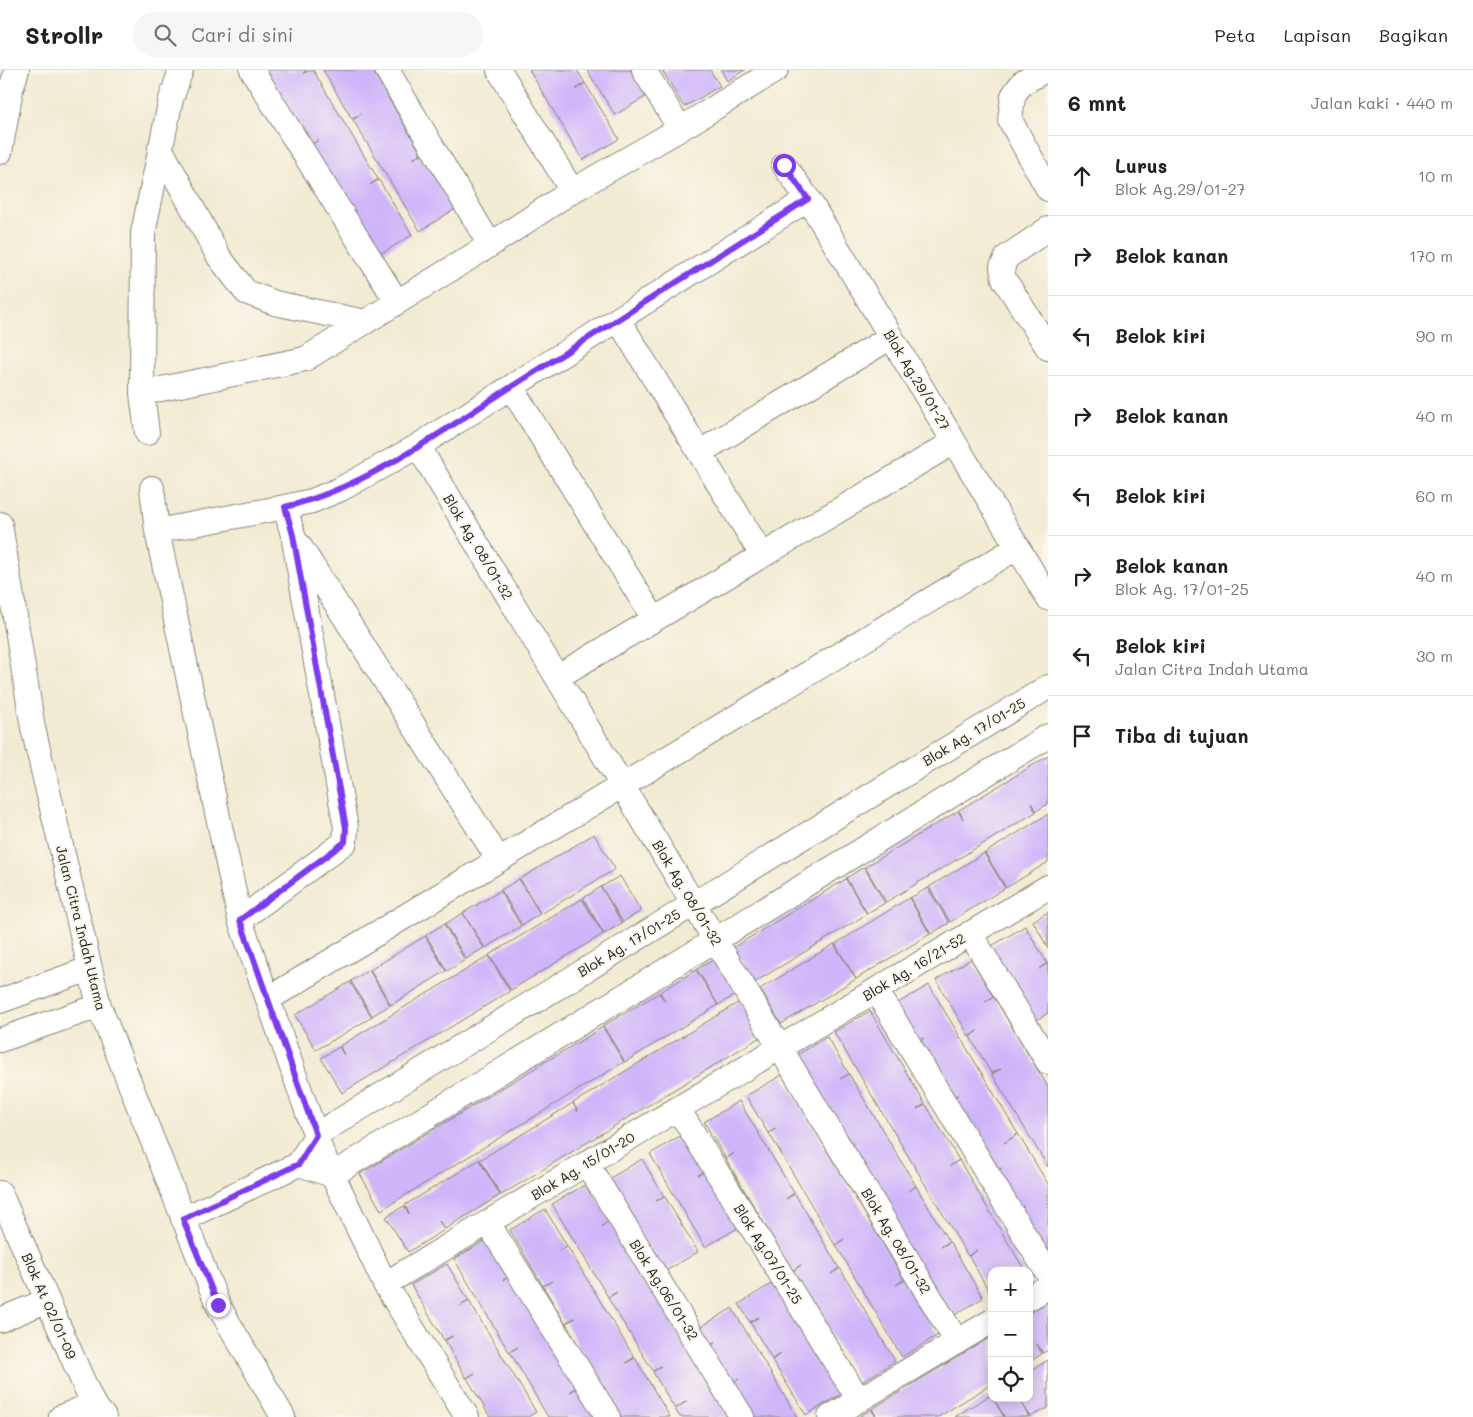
<!DOCTYPE html>
<html lang="id">
<head>
<meta charset="utf-8">
<style>
  :root { --surface:#fff; --page:#f6f6f6; --text:#202124; --muted:#757577; --line:#e0e0e0 }
  body { margin:0; font-family:Mali,sans-serif; background:var(--page); color:var(--text) }
  .controls { position:absolute; right:15px; bottom:15px; display:grid; overflow:hidden; border-radius:10px; box-shadow:0 2px 12px #0003 }
  .controls button { width:45px; height:45px; display:grid; place-items:center; padding:0; border:0; border-bottom:1px solid var(--line); background:var(--surface); color:var(--text); font:25px sans-serif }
  .stop { position:absolute; width:15px; height:15px; margin:-11px; border:4px solid #7c3aed; border-radius:50%; background:#fff }
  .stop.end { background:#7c3aed; border-color:#fff; box-shadow:0 1px 5px #0008 }
  .list { margin:0; padding:0; list-style:none }
  h2 { display:flex; justify-content:space-between; align-items:center; height:65px; margin:0; padding:0 20px; font-size:21px }
  h2 small { font-size:16px; font-weight:400; color:var(--muted) }
  .list li { display:grid; grid-template-columns:32px 1fr auto; gap:15px; align-items:center; box-sizing:border-box; height:80px; padding:0 20px; border-top:1px solid var(--line) }
  .list b { display:block; font-size:19px; white-space:nowrap }
  .list p { margin:0; font-size:16px; white-space:nowrap; color:var(--muted) }
  .list em { font-size:16px; font-style:normal; color:var(--muted) }
  .icon { flex:none; width:28px; height:28px; fill:none; stroke:currentColor; stroke-width:2; stroke-linecap:round; stroke-linejoin:round }
  .map { position:relative; flex:none; width:1048px; height:1347px; overflow:hidden }
  header { display:flex; align-items:center; gap:30px; box-sizing:border-box; height:70px; padding:0 25px; background:var(--surface); border-bottom:1px solid var(--line) }
  header strong { font-size:24px }
  nav { display:flex; gap:28px; margin-inline-start:auto; font-size:18px }
  .search { width:350px; height:45px; background:var(--page); display:flex; align-items:center; gap:12px; box-sizing:border-box; padding:0 18px; border-radius:28px; color:var(--muted); font-size:19px }
  main { display:flex }
  aside { flex:1; background:var(--surface) }
  .map>svg:first-child { display:block }
  .building { fill:#cfb5fa }
  .lines { fill:none; stroke-linecap:round; stroke-linejoin:round }
  .minor-casing { stroke:#878478; stroke-width:26 }
  .minor { stroke:#fff; stroke-width:24 }
  .route { stroke:#7c3aed; stroke-width:6 }
  .labels { text-anchor:middle; stroke-width:4; stroke-linejoin:round; paint-order:stroke }
  .street-label { font-size:14px; fill:#1c1c1c; stroke:#fbf7ec }
</style>
</head>
<body>
<header>
<strong>Strollr</strong>
<div class="search"><svg class="icon" aria-label="search" viewBox="0 0 24 24"><circle cx="10" cy="10" r="6"/><path d="M15 15l6 6"/></svg>Cari di sini</div>
<nav><a>Peta</a><a>Lapisan</a><a>Bagikan</a></nav>
</header>
<main>
<div class="map">
<svg width="1048" height="1347" viewBox="0 0 1048 1347">
  <rect width="100%" height="100%" fill="#fbf7ec"/>
  <filter id="ink" filterUnits="userSpaceOnUse"><feTurbulence type="fractalNoise" baseFrequency=".02" numOctaves="2"/><feDisplacementMap in="SourceGraphic" scale="10" xChannelSelector="R" yChannelSelector="G"/><feConvolveMatrix kernelMatrix="1 2 1 2 8 2 1 2 1" color-interpolation-filters="sRGB"/></filter>
  <filter id="wash" filterUnits="userSpaceOnUse"><feTurbulence type="fractalNoise" baseFrequency=".0096" numOctaves="4" result="noise"/><feDisplacementMap in="SourceGraphic" scale="20" xChannelSelector="R" yChannelSelector="G"/><feGaussianBlur stdDeviation="1.12" result="paint"/><feColorMatrix in="noise" values="0 0 0 0 0 0 0 0 0 0 0 0 0 0 0 0 0 1.4 0 .05"/><feComposite in="paint" operator="in"/></filter>
  <g filter="url(#wash)">
    <rect width="100%" height="100%" fill="#f2ebd3"/>
    <g id="blocks">
      <!-- building -->
      <path class="building" d="M265 0H307L303 3 313 0 378 109 370 115 379 110 412 165 377 186 310 75 319 70 310 75Z
        M323 0H372L421 83 413 89 422 84 455 139 420 161 353 50 361 44 352 49Z
        M529 0H577L585 13 576 19 585 13 619 69 583 90Z
        M587 0H636L650 24 615 45Z
        M662 0H710L720 16 684 37Z
        M721 0H745L727 11Z
        M1048 686V734L1036 741 1031 733 1036 742 886 832 865 797 958 741 963 749 959 740Z
        M1048 744V792L1006 818 985 783Z
        M594 764 615 799 541 844 520 809Z
        M984 783 1005 818 950 852 929 817Z
        M864 797 885 833 867 843 846 808Z
        M620 806 641 841 623 852 601 817Z
        M519 809 540 844 522 855 501 820Z
        M846 809 867 844 755 912 734 877Z
        M601 817 622 853 604 864 583 828Z
        M928 818 949 853 931 864 910 828Z
        M500 821 521 856 485 878 463 843Z
        M909 828 930 864 856 909 835 874Z
        M582 829 603 864 511 920 489 885Z
        M1048 842V878L1033 851Z
        M463 843 484 878 466 889 445 854Z
        M444 854 465 890 447 901 426 865Z
        M1025 856 1047 893 1039 899 1048 893V943L1034 952 990 877Z
        M425 866 446 901 391 935 370 900Z
        M834 874 856 909 781 954 760 919Z
        M489 886 510 921 342 1023 321 988 339 977 344 985 340 976Z
        M715 889 737 924 718 935 697 899Z
        M971 889 993 926 985 932 994 927 1048 1017V1097L992 1004 1001 999 991 1003 970 967 978 961 969 966 936 910Z
        M369 900 390 935 372 946 351 911Z
        M696 900 718 935 625 992 603 956 659 923 665 931 660 922Z
        M350 912 372 947 316 980 295 945Z
        M929 915 1018 1064 1004 1073 1018 1064 1048 1114V1195L1016 1141 1024 1136 1016 1141 994 1104 1002 1098 993 1104 949 1030 958 1025 948 1029 915 974 924 968 915 973 893 936Z
        M741 931 762 966 501 1125 480 1090 573 1033 578 1042 573 1033Z
        M870 941 925 1034 917 1039 926 1035 959 1090 950 1096 959 1090 1025 1201H992L990 1223 969 1186 977 1180 968 1186 834 962Z
        M603 957 624 992 381 1140 360 1104Z
        M827 967 849 1004 840 1009 849 1004 916 1116 908 1121 916 1116 949 1172 941 1177 950 1172 983 1228 948 1249 859 1100 867 1095 858 1100 792 988Z
        M782 1005 904 1209 896 1215 905 1210 938 1265 902 1287 836 1175 844 1169 835 1175 769 1063 777 1058 768 1063 746 1026Z
        M739 1031 794 1123 786 1129 795 1124 839 1198 831 1204 840 1198 895 1291 860 1313 793 1201 801 1195 792 1201 726 1089 734 1083 726 1089 704 1052Z
        M685 1063 707 1100 698 1105 707 1101 741 1156 705 1177 650 1084Z
        M642 1089 664 1126 656 1131 665 1127 698 1182 662 1203 607 1110Z
        M479 1090 500 1125 445 1159 439 1151 444 1160 408 1182 386 1147 404 1136 409 1144 405 1135Z
        M588 1113 610 1150 602 1156 610 1150 728 1347H680L675 1339 687 1331 675 1339 653 1302 661 1296 653 1301 619 1246 608 1228 617 1222 608 1227 552 1134Z
        M545 1139 567 1176 558 1181 567 1176 634 1287 626 1293 635 1288 670 1347H622L587 1291 566 1253 575 1248 565 1253 543 1216 552 1211 543 1216 510 1160Z
        M490 1168 511 1205 503 1210 512 1205 578 1316 570 1322 579 1317 597 1347H548L510 1282 518 1277 509 1282 476 1226 454 1189Z
        M447 1194 469 1231 460 1236 469 1231 536 1342 528 1347H490L467 1308 475 1303 466 1308 445 1271 453 1266 444 1270 411 1215Z
        M774 1212 841 1324 806 1345 772 1290 781 1284 772 1289 750 1252 759 1247 750 1252 739 1234Z
        M1048 1232V1280L1043 1283 1037 1274 1042 1284 1029 1292V1243Z
        M732 1238 797 1347H749L730 1315 739 1309 729 1315 707 1278 716 1272 707 1278 696 1260Z
        M992 1266V1314L938 1347H877L872 1339Z
        M1048 1290V1338L1030 1347 1019 1328H1029V1302Z
        M991 1325 1004 1347H955L972 1336Z
        M993 1328H1018L1029 1347H1005Z
        M871 1339 876 1347H859Z"/>
    </g>
  </g>
  <g filter="url(#ink)">
    <use href="#blocks" fill-opacity="0" stroke="#878478" stroke-width="1"/>
    <g class="lines">
      <defs>
        <path id="minor" d="M252 0 397 232
          M387 0 490 175
          M499 0 572 121
          M644 0 680 59
          M1046 0 1022 13 1013 26 1010 50 1048 119
          M160 78 219 187 246 222 275 233 365 252
          M0 82 11 19 17 0
          M784 95 808 129 1048 528
          M1048 159 1007 187 1002 197 1004 209 1048 278
          M618 249 762 485
          M511 317 654 549
          M142 323 305 289 490 175 572 121 680 59 776 0
          M147 363 142 323 143 163 171 29 181 0
          M418 376 957 1272
          M700 382 891 267
          M152 418 157 461 240 850 322 1083 385 1214 467 1347
          M0 454 33 658 99 936 218 1235 283 1347
          M157 461 285 437 312 431 341 419 418 376 808 129
          M299 475 499 790
          M557 607 954 372
          M1048 617 316 1065 299 1094 332 1105 1048 666
          M240 850 345 772 346 758 293 465 285 437
          M970 863 1048 992
          M876 920 1048 1204
          M268 929 1018 477
          M0 931 89 899
          M0 970 99 936
          M678 1039 859 1330
          M587 1094 742 1347
          M0 1123 93 1334 104 1347
          M183 1149 299 1094
          M488 1153 608 1347
          M385 1214 1048 817
          M1029 1228 1048 1217
          M0 1250 46 1231
          M61 1347 93 1334
          M830 1347 992 1251"/>
      </defs>
      <!-- minor casing -->
      <use href="#minor" class="minor-casing"/>
      <!-- minor -->
      <use href="#minor" class="minor"/>
    </g>
  </g>
  <g class="lines" filter="url(#ink)">
    <!-- route -->
    <path class="route" d="M218 1235 183 1149 299 1094 316 1065 240 850 345 772 346 758 293 465 285 437C368 417 440 362 511 317 610 254 709 192 808 129L784 95"/>
  </g>
  <g class="labels">
    <!-- street labels -->
    <g class="street-label">
      <text transform="translate(917 310) rotate(59)" y="5">Blok Ag.29/01-27</text>
      <text transform="translate(478 477) rotate(59)" y="5">Blok Ag. 08/01-32</text>
      <text transform="translate(974 662) rotate(-31)" y="5">Blok Ag. 17/01-25</text>
      <text transform="translate(687 823) rotate(59)" y="5">Blok Ag. 08/01-32</text>
      <text transform="translate(81 858) rotate(76)" y="5">Jalan Citra Indah Utama</text>
      <text transform="translate(629 873) rotate(-31)" y="5">Blok Ag. 17/01-25</text>
      <text transform="translate(914 897) rotate(-31)" y="5">Blok Ag. 16/21-52</text>
      <text transform="translate(583 1096) rotate(-31)" y="5">Blok Ag. 15/01-20</text>
      <text transform="translate(896 1171) rotate(59)" y="5">Blok Ag. 08/01-32</text>
      <text transform="translate(768 1184) rotate(58)" y="5">Blok Ag.07/01-25</text>
      <text transform="translate(664 1220) rotate(58)" y="5">Blok Ag.06/01-32</text>
      <text transform="translate(49 1236) rotate(66)" y="5">Blok At 02/01-09</text>
    </g>
  </g>
</svg>
<div class="controls">
<button>+</button>
<button>−</button>
<button><svg class="icon" aria-label="locate" viewBox="0 0 24 24"><circle cx="12" cy="12" r="6"/><path d="M12 2v4M12 18v4M2 12h4M18 12h4"/></svg></button>
</div>
<div class="stop" style="left:784px;top:95px"></div>
<div class="stop end" style="left:218px;top:1235px"></div>
</div>
<aside>
<h2>6 mnt<small>Jalan kaki · 440 m</small></h2>
<ul class="list">
<li><svg class="icon" aria-label="ahead" viewBox="0 0 24 24"><path d="M12 20V5M6 11l6-6 6 6"/></svg><div><b>Lurus</b><p>Blok Ag.29/01-27</p></div><em>10 m</em></li>
<li><svg class="icon" aria-label="right" viewBox="0 0 24 24"><path d="M7 20v-9h11M14 6l5 5-5 5"/></svg><div><b>Belok kanan</b></div><em>170 m</em></li>
<li><svg class="icon" aria-label="left" viewBox="0 0 24 24"><path d="M17 20v-9H6M10 6l-5 5 5 5"/></svg><div><b>Belok kiri</b></div><em>90 m</em></li>
<li><svg class="icon" aria-label="right" viewBox="0 0 24 24"><path d="M7 20v-9h11M14 6l5 5-5 5"/></svg><div><b>Belok kanan</b></div><em>40 m</em></li>
<li><svg class="icon" aria-label="left" viewBox="0 0 24 24"><path d="M17 20v-9H6M10 6l-5 5 5 5"/></svg><div><b>Belok kiri</b></div><em>60 m</em></li>
<li><svg class="icon" aria-label="right" viewBox="0 0 24 24"><path d="M7 20v-9h11M14 6l5 5-5 5"/></svg><div><b>Belok kanan</b><p>Blok Ag. 17/01-25</p></div><em>40 m</em></li>
<li><svg class="icon" aria-label="left" viewBox="0 0 24 24"><path d="M17 20v-9H6M10 6l-5 5 5 5"/></svg><div><b>Belok kiri</b><p>Jalan Citra Indah Utama</p></div><em>30 m</em></li>
<li><svg class="icon" aria-label="arrive" viewBox="0 0 24 24"><path d="M6 21V4h12l-3 4 3 4H6"/></svg><div><b>Tiba di tujuan</b></div></li>
</ul>
</aside>
</main>
</body>
</html>
